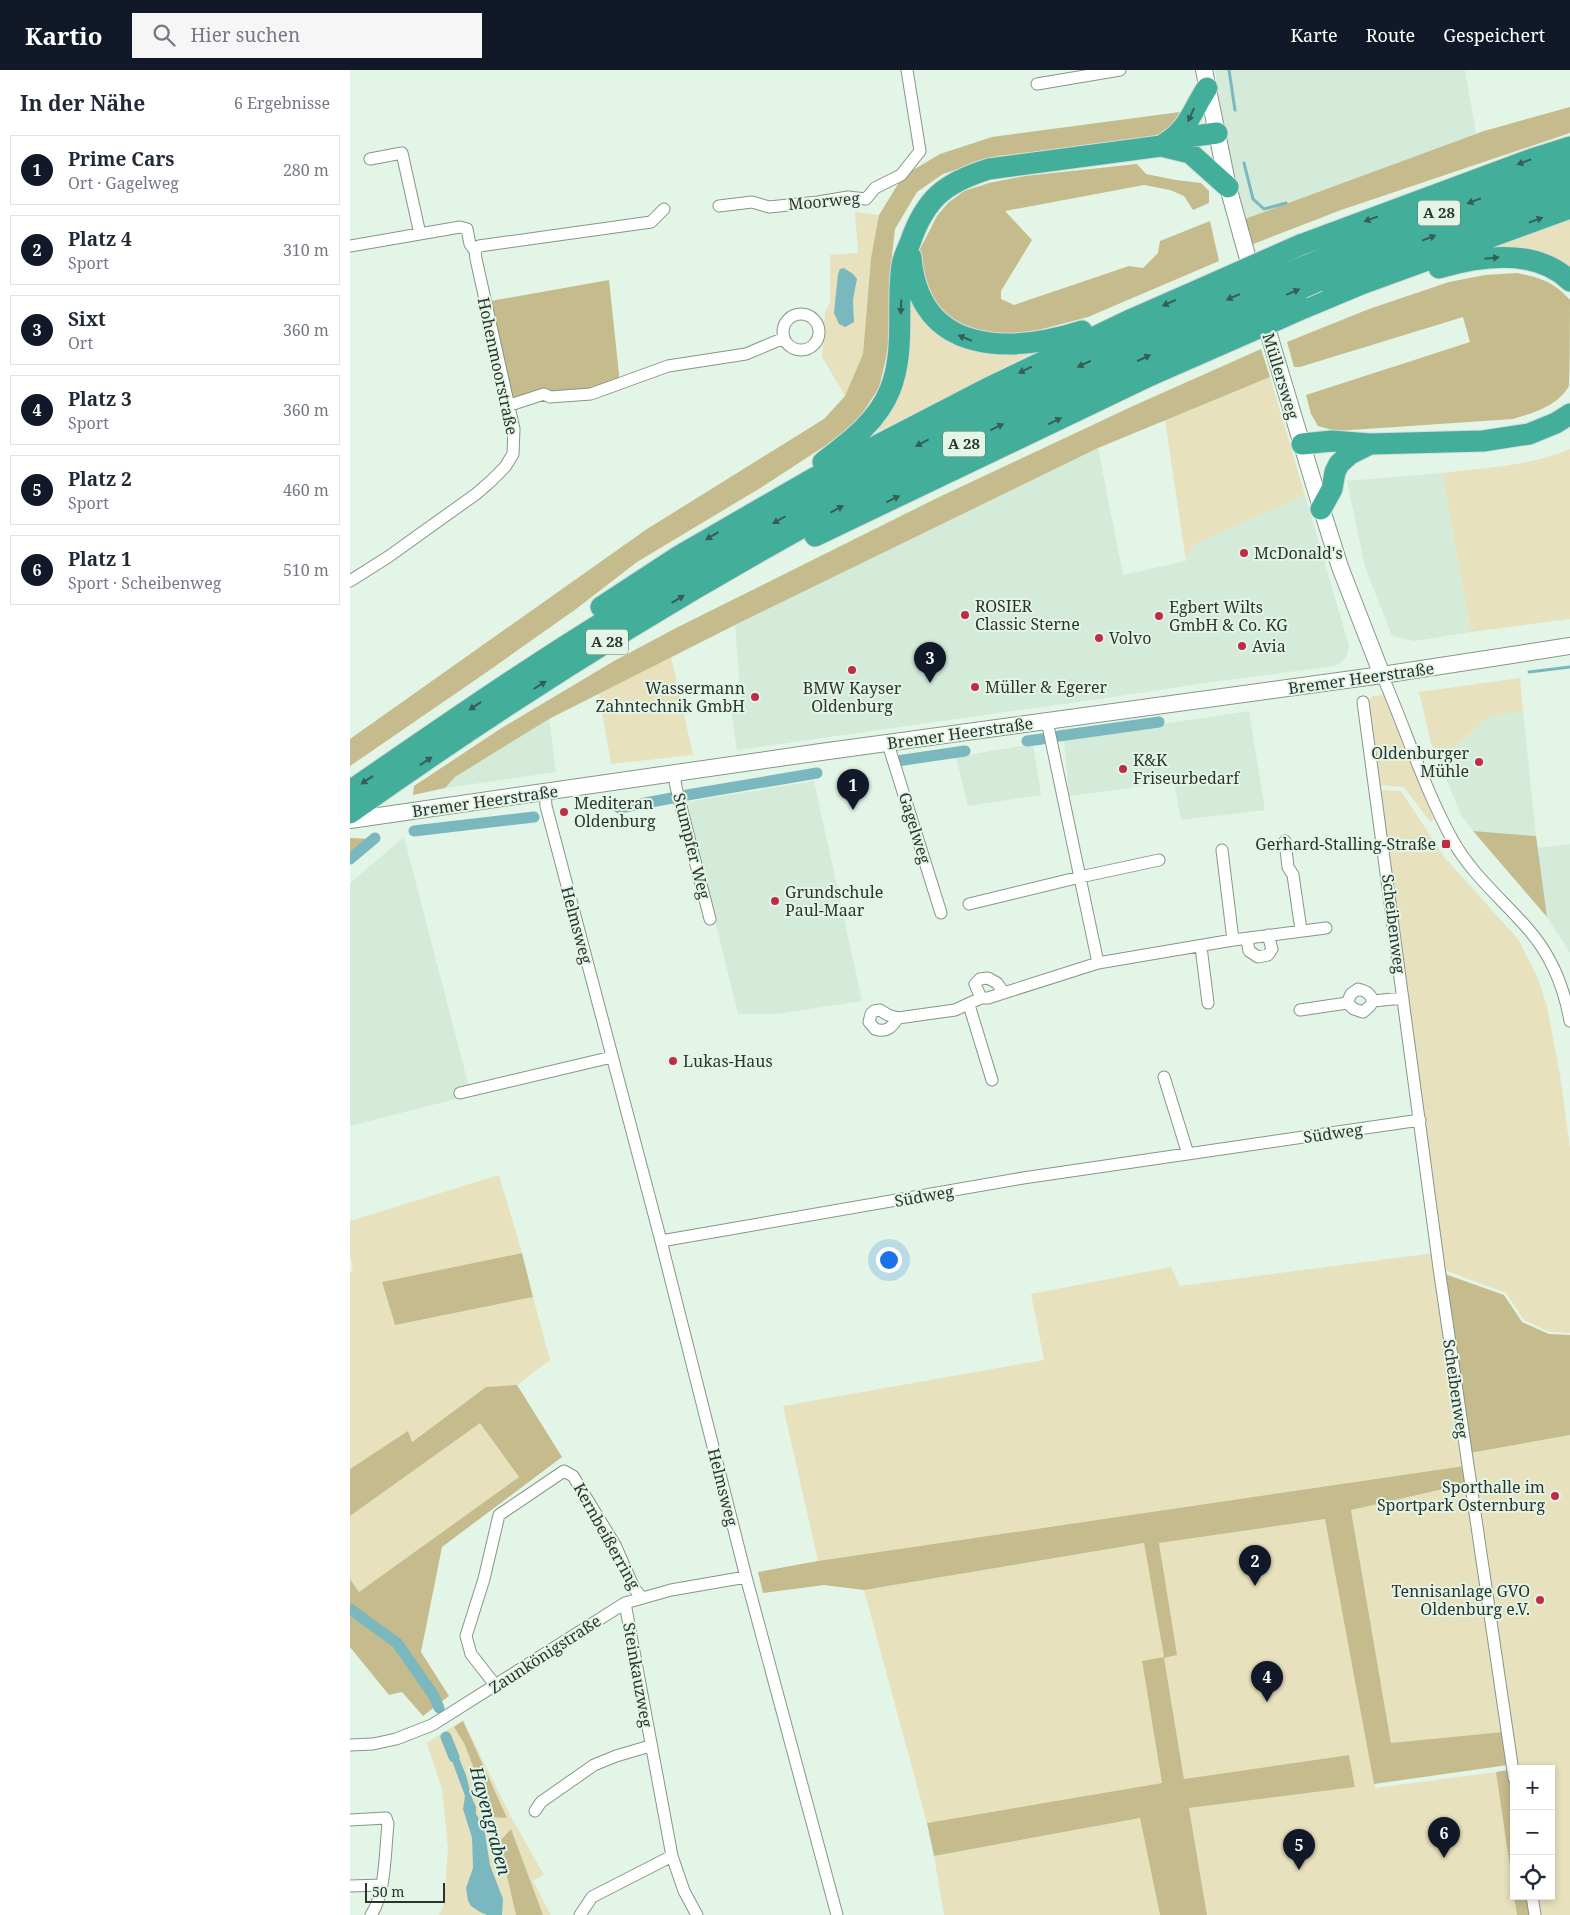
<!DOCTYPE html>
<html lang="de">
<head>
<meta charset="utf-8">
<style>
  :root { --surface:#fff; --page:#f6f6f7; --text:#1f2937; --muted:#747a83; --line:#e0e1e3; --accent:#111827 }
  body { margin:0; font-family:"Noto Serif",serif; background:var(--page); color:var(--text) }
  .controls { position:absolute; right:15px; bottom:15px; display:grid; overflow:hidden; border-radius:0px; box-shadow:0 2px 8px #0003 }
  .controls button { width:45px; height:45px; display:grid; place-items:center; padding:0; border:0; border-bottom:1px solid var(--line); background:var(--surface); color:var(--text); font:25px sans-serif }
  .scale { position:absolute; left:15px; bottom:12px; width:80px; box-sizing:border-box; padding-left:5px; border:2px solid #2d342f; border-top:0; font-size:14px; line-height:18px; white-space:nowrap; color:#2d342f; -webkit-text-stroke:4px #e3f5e6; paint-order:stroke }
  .you { position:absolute; left:538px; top:1189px; width:18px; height:18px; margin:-12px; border:4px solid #fff; border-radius:50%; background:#1a73e8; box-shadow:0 0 0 8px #1a73e833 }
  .badge { display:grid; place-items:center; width:32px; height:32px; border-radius:50%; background:var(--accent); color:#fff; font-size:16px; font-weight:700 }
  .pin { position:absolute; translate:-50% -41px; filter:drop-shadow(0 1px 2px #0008) }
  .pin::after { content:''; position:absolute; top:26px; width:18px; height:15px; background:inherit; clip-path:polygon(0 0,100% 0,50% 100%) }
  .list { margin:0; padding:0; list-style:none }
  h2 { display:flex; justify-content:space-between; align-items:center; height:65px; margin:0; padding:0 20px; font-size:21px }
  h2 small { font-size:16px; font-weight:400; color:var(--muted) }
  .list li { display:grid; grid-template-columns:32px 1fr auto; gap:15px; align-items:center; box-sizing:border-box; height:70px; margin:0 10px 10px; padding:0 10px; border:1px solid var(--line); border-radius:0px }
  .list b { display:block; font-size:19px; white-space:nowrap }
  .list p { margin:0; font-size:16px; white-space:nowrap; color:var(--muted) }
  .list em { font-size:16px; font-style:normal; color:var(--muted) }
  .icon { flex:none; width:28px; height:28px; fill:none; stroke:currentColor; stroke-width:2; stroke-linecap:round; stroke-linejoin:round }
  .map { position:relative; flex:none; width:1220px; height:1845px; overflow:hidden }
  header { display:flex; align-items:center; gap:30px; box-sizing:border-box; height:70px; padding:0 25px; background:var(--accent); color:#fff }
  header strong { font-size:24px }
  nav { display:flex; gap:28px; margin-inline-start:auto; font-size:18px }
  .search { width:350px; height:45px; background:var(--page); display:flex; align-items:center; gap:12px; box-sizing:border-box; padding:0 18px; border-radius:0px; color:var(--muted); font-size:19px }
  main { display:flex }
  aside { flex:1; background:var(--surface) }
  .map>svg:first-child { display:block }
  .built { fill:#d3ebd8 }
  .green { fill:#e8e1bd; fill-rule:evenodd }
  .forest { fill:#c5bb8c }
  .water { fill:#7ab7be }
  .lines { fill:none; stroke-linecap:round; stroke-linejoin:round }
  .stream { stroke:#7ab7be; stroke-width:3 }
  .canal { stroke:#7ab7be; stroke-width:11 }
  .street-casing { stroke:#869689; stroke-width:13 }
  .secondary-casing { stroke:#869689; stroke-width:18 }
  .highway-casing { stroke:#d9dada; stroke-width:23 }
  .street { stroke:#fff; stroke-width:11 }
  .secondary { stroke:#fff; stroke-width:16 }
  .highway { stroke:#43af9b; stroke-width:21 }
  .highway-bridge-casing { stroke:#d9dada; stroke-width:23; stroke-linecap:butt }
  .highway-bridge { stroke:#43af9b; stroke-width:21 }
  .oneway { fill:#355f55 }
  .poi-dot { fill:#be2d44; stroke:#e3f5e6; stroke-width:2 }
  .labels { text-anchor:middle; stroke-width:4; stroke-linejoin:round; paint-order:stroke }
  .shield { fill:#e3f5e6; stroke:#646e66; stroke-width:1 }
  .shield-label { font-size:15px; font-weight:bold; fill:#2d342f }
  .street-label { font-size:16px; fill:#2d342f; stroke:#e3f5e6 }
  .poi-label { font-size:16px; fill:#2d342f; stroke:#e3f5e6; text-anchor:start }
  .water-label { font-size:18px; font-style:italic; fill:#163539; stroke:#e3f5e6 }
</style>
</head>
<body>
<header>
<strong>Kartio</strong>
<div class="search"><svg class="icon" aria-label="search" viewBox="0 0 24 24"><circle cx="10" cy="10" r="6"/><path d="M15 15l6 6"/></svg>Hier suchen</div>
<nav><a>Karte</a><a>Route</a><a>Gespeichert</a></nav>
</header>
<main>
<aside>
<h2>In der Nähe<small>6 Ergebnisse</small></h2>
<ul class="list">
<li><span class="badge">1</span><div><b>Prime Cars</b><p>Ort · Gagelweg</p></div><em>280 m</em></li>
<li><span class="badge">2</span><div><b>Platz 4</b><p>Sport</p></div><em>310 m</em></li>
<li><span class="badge">3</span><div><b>Sixt</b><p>Ort</p></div><em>360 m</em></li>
<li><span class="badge">4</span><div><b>Platz 3</b><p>Sport</p></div><em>360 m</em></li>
<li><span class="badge">5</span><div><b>Platz 2</b><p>Sport</p></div><em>460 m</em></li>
<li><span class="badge">6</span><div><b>Platz 1</b><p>Sport · Scheibenweg</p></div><em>510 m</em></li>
</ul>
</aside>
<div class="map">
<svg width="1220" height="1845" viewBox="0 0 1220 1845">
  <rect width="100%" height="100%" fill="#e3f5e6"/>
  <!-- built -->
  <path class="built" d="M865 0H1115L1126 64 895 149 874 59Z
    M748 378 773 505 836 491 845 474 955 425 999 576 997 585 992 592 984 596 847 614 791 623 387 680 380 633 391 631 385 555Z
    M1092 403 1121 562 1065 571 1042 566 1015 497 997 411Z
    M899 641 915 740 831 750 824 712 719 726 714 669Z
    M1173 641 1186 766 1123 761 1111 745 1089 691 1139 647Z
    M199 649 206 702 95 718 105 707Z
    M683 674 691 725 618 736 606 687Z
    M464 711 512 931 427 944H388L336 732Z
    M54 767 121 1025 0 1056V813Z
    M1220 774V883L1197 847 1187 778Z"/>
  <!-- green -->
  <path class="green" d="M505 142 529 145 521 188 513 284 495 326 472 287 475 242 480 233V185L508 183ZM507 209 503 230 504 252 489 254Z
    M1220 150V201L1124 183Z
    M556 202 579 251 690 279 509 371 529 348Z
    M920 307 955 425 845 474 836 491 815 350Z
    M1220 379V549L1121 562 1092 403C1133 398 1182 396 1220 379Z
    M321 587 343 685 261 694 249 624Z
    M1170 608 1173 641 1139 647 1089 691 1081 673 1069 622Z
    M1039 625 1060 690 1084 750 1080 752 1054 717 1028 715 1017 635 1022 626Z
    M1028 720 1051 721 1095 788 1168 869 1187 906 1197 936 1210 1005 1220 1078V1263L1200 1262 1174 1250 1156 1223 1092 1199Z
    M149 1105 172 1183 32 1213 45 1255 183 1227 200 1290 167 1315 136 1317 61 1372 58 1362 0 1399V1202L3 1201 0 1183V1151Z
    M1084 1183 1114 1396 468 1491 433 1336 694 1290 681 1224 821 1197 830 1216Z
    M130 1352 169 1407 9 1522 0 1509V1446Z
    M1220 1365V1845H1189L1186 1826H1201V1699H1166L1120 1383Z
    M1115 1414 1152 1662 1041 1673 1001 1439Z
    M975 1449 1025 1718 1146 1702 1167 1845H857L839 1738 1005 1717 999 1685 834 1709 814 1587 792 1592 812 1713 577 1753 514 1520 794 1473 814 1587 826 1585 809 1473Z
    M113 1650 160 1745 194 1805 183 1811 201 1845H193L161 1760 149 1772 166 1845H152L153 1829 140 1795 134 1757 126 1744V1737L122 1728 116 1705 109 1688 101 1674 98 1680 115 1726 113 1739 122 1768 123 1798 116 1818 118 1831 130 1842 137 1845H89L94 1833 98 1779 92 1719 77 1673Z
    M790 1748 810 1845H594L584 1786Z"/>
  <!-- forest -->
  <path class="forest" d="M1220 37V63L991 140 901 175 895 149 1134 61Z
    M830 42 827 58 815 65 796 70 648 86 593 104 567 122 545 159 541 194 540 264 536 288 529 318 509 348 490 366 412 417 287 492 226 539 134 604 0 696V669L297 459 474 349 495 326 513 284 521 188 529 145 553 106 590 84 642 67Z
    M787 94 796 104 826 110 851 113 859 121V133L843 140 834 126 820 120 794 115 655 141 682 170 651 221V229L664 235 779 196 793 198 808 183 810 171 860 151 869 191 738 247 677 263 653 265 629 261 615 256 598 246 585 232 568 190 570 179 587 146 598 133 614 121 639 113 675 106Z
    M1167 203C1191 208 1204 212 1220 230 1220 243 1220 310 1219 316 1208 336 1183 343 1163 349L986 361 968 356 961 344 956 325 1120 272 1113 247 950 297H944L937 272 1019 239 1099 212 1135 205Z
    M259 210 270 314 160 335 135 232Z
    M911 279 920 307 748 378 385 555 199 649 105 707 95 718 63 725 64 716 150 659 264 591 328 557 587 428 783 336Z
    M1123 761 1186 766 1197 847Z
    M0 768 20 769 0 786Z
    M172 1183 183 1227 45 1255 32 1212Z
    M1092 1203 1154 1225 1172 1252 1199 1264 1220 1265V1365L1120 1383Z
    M167 1315 212 1387 92 1477 71 1582 99 1626 73 1646 52 1622 39 1625 0 1577V1509L9 1522 169 1407 130 1353 0 1446V1399L58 1361 62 1372 136 1317Z
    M1114 1396 1115 1414 1001 1440 1041 1673 1152 1662 1158 1695 1024 1714 975 1449 809 1473 827 1585 814 1588 834 1709 999 1685 1005 1717 839 1738 857 1845H810L790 1748 584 1786 577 1753 812 1713 792 1591 814 1587 794 1473 514 1520 474 1515 413 1523 408 1502 468 1491Z
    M113 1651 157 1748 142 1747 115 1675 104 1657Z
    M1158 1700 1164 1741V1825L1146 1702Z
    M161 1759 193 1845H166L149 1772Z
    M1164 1826H1177L1179 1845H1167Z"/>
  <!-- water -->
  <path class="water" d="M494 198 503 204 507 209 503 230 504 252 495 257 489 254 484 243 488 204 490 199Z
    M99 1673 109 1688 116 1705 122 1728 126 1737V1744L134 1757 140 1795 153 1829 152 1845H137L130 1842 121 1836 118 1831 116 1818 123 1798 122 1768 113 1739 115 1726 98 1680 97 1675Z"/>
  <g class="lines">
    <!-- stream -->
    <path class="stream" d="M879 0 885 40
      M894 93 903 129 914 139 936 133
      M1179 602 1220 597"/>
    <!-- canal -->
    <path class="canal" d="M709 666 809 652
      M677 671 692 669
      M547 691 615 681
      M337 725 467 703
      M269 738 322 728
      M64 761 184 747
      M0 789 25 768
      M0 1539 47 1573 84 1626 89 1638
      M96 1667 104 1687"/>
    <defs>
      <path id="street" d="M687 14 770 0
        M20 89 52 83 70 164
        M369 136 402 132 419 137 468 132 498 127 516 129 525 118 551 105 570 81 557 0
        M0 176 110 157 117 159 120 174 125 181
        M433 262a18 18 0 1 1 36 0a18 18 0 1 1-36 0Z
        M160 335 194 324 200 327 241 324 318 296 396 284 434 268
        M0 511 38 487 126 424 141 411 155 397 163 384 164 359 126 189 125 181 129 176 301 152 314 139
        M1032 605C1056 660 1074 718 1102 769 1121 804 1153 830 1178 859 1201 885 1214 917 1220 951
        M1013 632 1089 1198 1164 1708
        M697 651 748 893
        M538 674 591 843
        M324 703 326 717 360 849
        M195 722 196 736 311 1171 396 1507 487 1845
        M935 771 938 797 943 805 951 860
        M872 780 883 870
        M619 834 730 807 809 790
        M897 869 899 881 908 887 918 885 922 879 918 865
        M851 877 858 933
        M654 923 647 913 638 908 630 909 625 914 631 928H638L748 893 883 870 976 858
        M1023 931 1020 936 1013 942 1004 939 997 933 1001 924 1008 919C1016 921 1020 923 1023 931L1053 928
        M619 935 642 1010
        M950 940 997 933
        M548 948C542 957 537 963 525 959L519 952 521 944 524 941 530 940 538 945 548 948 605 940 631 928
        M814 1007 838 1084
        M110 1023 262 987
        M311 1171 673 1108 1070 1050
        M275 1533 322 1786 334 1821 347 1845
        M146 1616 121 1584 116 1566 134 1509 149 1445 214 1401 223 1406 265 1475 284 1518 292 1528
        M0 1675 23 1674 46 1669 82 1655 275 1533 321 1520 396 1507
        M185 1741 191 1732 244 1695 266 1686 300 1676
        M0 1750 36 1748 38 1754C35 1780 36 1823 21 1845
        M0 1816 32 1815
        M1182 1826 1185 1845
        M230 1845 242 1827 322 1786"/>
      <path id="secondary" d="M854 0 878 117 903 207
        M913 245 966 421 990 497 1032 605
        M0 750 471 682 1032 605 1220 576"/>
      <path id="highway" d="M822 69 867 63
        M811 76C839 60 841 42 857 18
        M950 175 1182 89 1220 77
        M561 187C569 285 659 284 732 261
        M960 194 1082 146 1220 97
        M1089 198C1130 186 1186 178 1220 211
        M968 211 1091 163 1220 118
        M954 238 1009 215 1220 138
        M952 374 982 371 1020 374 1133 371 1179 364 1206 353 1220 344
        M473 392C499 372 527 352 540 320 556 280 546 236 552 195 553 188 557 180 560 173 575 129 594 113 639 99L811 76 840 83 878 117
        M971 439 982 419 985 402 989 394 1000 384 1020 374
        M465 466 797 307 870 275
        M251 537 329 486 464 408 636 319 782 249 855 217
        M0 721C90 659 179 597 273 540 461 426 657 327 858 237
        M0 743C156 632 319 529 488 438 611 371 739 313 866 255"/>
    </defs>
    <!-- street casing -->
    <use href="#street" class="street-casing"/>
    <!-- secondary casing -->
    <use href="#secondary" class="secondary-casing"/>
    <!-- highway casing -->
    <use href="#highway" class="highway-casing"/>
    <!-- street -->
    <use href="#street" class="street"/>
    <!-- secondary -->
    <use href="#secondary" class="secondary"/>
    <!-- highway -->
    <use href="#highway" class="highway"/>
    <defs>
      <path id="highway-bridge" d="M855 217 950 175
        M858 237 960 194
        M866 255 968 211
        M870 275 954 238"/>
    </defs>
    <!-- highway-bridge casing -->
    <use href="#highway-bridge" class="highway-bridge-casing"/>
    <!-- highway-bridge -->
    <use href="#highway-bridge" class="highway-bridge"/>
  </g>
  <!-- one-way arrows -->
  <defs><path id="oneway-solid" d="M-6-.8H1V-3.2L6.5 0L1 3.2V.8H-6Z" transform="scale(1.25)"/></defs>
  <g class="oneway">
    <use href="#oneway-solid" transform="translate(841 45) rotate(114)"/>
    <use href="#oneway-solid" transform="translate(1174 92) rotate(160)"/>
    <use href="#oneway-solid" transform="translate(1124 131) rotate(160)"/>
    <use href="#oneway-solid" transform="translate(1021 149) rotate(160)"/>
    <use href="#oneway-solid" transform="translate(1186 150) rotate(-20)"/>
    <use href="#oneway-solid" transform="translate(1079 168) rotate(-21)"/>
    <use href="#oneway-solid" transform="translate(1142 188) rotate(-5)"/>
    <use href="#oneway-solid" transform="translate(943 222) rotate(-23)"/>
    <use href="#oneway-solid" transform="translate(883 227) rotate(157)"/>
    <use href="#oneway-solid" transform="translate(819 233) rotate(156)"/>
    <use href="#oneway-solid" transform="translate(551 237) rotate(92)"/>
    <use href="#oneway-solid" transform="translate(615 268) rotate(-158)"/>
    <use href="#oneway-solid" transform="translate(794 288) rotate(-25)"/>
    <use href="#oneway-solid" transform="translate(734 294) rotate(155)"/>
    <use href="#oneway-solid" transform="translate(675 300) rotate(154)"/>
    <use href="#oneway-solid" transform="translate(705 351) rotate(-26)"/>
    <use href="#oneway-solid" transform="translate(647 357) rotate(-26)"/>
    <use href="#oneway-solid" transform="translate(572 373) rotate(152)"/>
    <use href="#oneway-solid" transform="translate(543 429) rotate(-26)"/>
    <use href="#oneway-solid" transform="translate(487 439) rotate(-28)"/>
    <use href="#oneway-solid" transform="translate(429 450) rotate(150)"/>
    <use href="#oneway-solid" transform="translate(362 466) rotate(149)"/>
    <use href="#oneway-solid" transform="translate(328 529) rotate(-31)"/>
    <use href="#oneway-solid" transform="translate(190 615) rotate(-32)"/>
    <use href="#oneway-solid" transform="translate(125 636) rotate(146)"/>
    <use href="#oneway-solid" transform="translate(76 691) rotate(-34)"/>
    <use href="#oneway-solid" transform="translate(17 710) rotate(146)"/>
  </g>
  <!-- markers -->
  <g class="poi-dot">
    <circle cx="894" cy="483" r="5"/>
    <circle cx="615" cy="545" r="5"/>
    <circle cx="809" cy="546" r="5"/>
    <circle cx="749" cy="568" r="5"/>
    <circle cx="892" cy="576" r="5"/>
    <circle cx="502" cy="600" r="5"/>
    <circle cx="625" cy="617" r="5"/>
    <circle cx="405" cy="627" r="5"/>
    <circle cx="1129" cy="692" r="5"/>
    <circle cx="773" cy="699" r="5"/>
    <circle cx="214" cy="742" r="5"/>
    <rect x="1091" y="769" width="10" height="10" rx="2.5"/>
    <circle cx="425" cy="831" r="5"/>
    <circle cx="323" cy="991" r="5"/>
    <circle cx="1205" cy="1426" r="5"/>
    <circle cx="1190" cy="1530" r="5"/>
  </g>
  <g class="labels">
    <!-- shield labels -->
    <g class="shield">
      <rect x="1068" y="130.5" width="42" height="25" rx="4"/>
      <rect x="593" y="361.5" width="42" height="25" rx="4"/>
      <rect x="236" y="559.5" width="42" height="25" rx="4"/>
    </g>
    <g class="shield-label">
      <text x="1089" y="148">A 28</text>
      <text x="614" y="379">A 28</text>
      <text x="257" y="577">A 28</text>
    </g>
    <!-- street labels -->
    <g class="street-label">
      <text transform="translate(474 131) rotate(-5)" y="6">Moorweg</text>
      <text transform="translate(148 296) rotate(78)" y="6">Hohenmoorstraße</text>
      <text transform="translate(931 306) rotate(73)" y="6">Müllersweg</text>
      <text transform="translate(1011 608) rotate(-8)" y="6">Bremer Heerstraße</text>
      <text transform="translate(610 663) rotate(-8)" y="6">Bremer Heerstraße</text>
      <text transform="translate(135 731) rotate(-8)" y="6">Bremer Heerstraße</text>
      <text transform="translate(565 758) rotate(73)" y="6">Gagelweg</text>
      <text transform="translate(342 776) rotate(76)" y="6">Stumpfer Weg</text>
      <text transform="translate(1044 854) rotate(83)" y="6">Scheibenweg</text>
      <text transform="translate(227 855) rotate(75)" y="6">Helmsweg</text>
      <text transform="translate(983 1063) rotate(-8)" y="6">Südweg</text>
      <text transform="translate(574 1126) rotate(-10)" y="6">Südweg</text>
      <text transform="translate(1106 1319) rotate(82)" y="6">Scheibenweg</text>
      <text transform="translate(373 1417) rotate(76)" y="6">Helmsweg</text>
      <text transform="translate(257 1466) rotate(61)" y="6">Kernbeißerring</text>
      <text transform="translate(195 1584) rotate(-33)" y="6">Zaunkönigstraße</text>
      <text transform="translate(288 1605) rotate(80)" y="6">Steinkauzweg</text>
    </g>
    <!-- poi labels -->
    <g class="poi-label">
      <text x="904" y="489">McDonald's</text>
      <text x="625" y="542">ROSIER<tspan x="625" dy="18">Classic Sterne</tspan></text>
      <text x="819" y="543">Egbert Wilts<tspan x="819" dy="18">GmbH &amp; Co. KG</tspan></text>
      <text x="759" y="574">Volvo</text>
      <text x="902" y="582">Avia</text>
      <text x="635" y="623">Müller &amp; Egerer</text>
      <text x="395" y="624" text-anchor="end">Wassermann<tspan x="395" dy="18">Zahntechnik GmbH</tspan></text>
      <text x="502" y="624" text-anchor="middle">BMW Kayser<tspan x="502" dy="18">Oldenburg</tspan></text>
      <text x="1119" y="689" text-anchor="end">Oldenburger<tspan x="1119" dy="18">Mühle</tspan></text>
      <text x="783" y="696">K&amp;K<tspan x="783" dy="18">Friseurbedarf</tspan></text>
      <text x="224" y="739">Mediteran<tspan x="224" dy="18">Oldenburg</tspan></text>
      <text x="1086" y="780" text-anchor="end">Gerhard-Stalling-Straße</text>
      <text x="435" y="828">Grundschule<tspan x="435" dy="18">Paul-Maar</tspan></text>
      <text x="333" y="997">Lukas-Haus</text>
      <text x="1195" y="1423" text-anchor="end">Sporthalle im<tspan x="1195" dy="18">Sportpark Osternburg</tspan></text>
      <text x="1180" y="1527" text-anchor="end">Tennisanlage GVO<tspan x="1180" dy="18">Oldenburg e.V.</tspan></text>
    </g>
    <!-- water labels -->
    <g class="water-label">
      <text transform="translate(140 1751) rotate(75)" y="6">Hayengraben</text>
    </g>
  </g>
</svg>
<div class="controls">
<button>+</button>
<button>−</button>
<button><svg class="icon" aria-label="locate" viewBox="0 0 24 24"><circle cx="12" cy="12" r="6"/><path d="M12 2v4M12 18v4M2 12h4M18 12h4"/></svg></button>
</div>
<div class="scale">50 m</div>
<div class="you"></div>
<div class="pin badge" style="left:503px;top:740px">1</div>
<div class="pin badge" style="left:905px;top:1516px">2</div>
<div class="pin badge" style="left:580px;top:613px">3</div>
<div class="pin badge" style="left:917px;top:1632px">4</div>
<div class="pin badge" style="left:949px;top:1800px">5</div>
<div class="pin badge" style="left:1094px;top:1788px">6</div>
</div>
</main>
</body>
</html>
